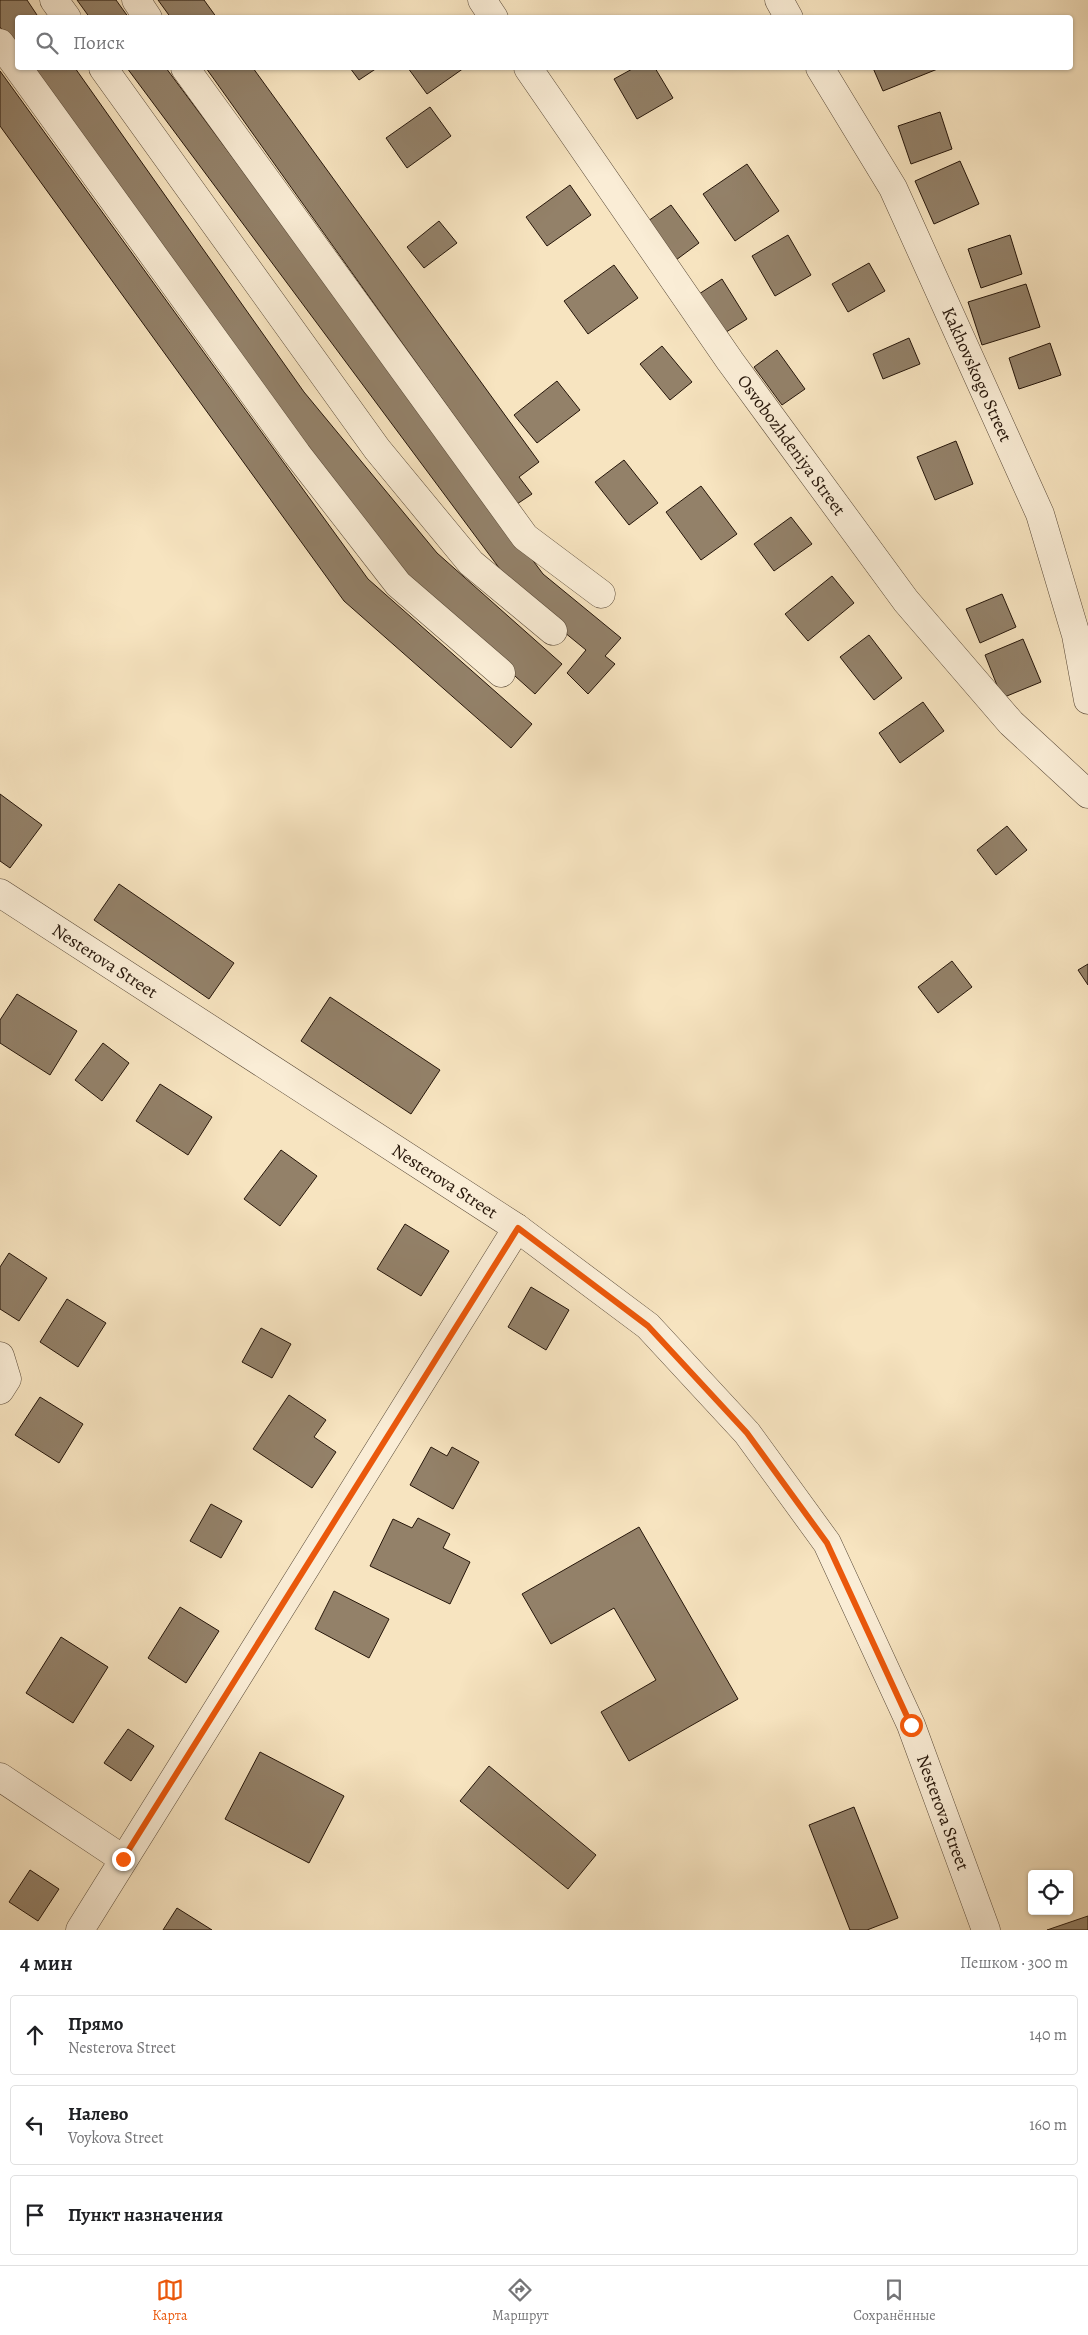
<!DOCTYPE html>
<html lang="ru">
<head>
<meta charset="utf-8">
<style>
  :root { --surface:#fff; --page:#f2f2f2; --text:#202124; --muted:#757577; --line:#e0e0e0; --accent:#ea580c }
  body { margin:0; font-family:Alegreya,serif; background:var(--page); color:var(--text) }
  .controls { position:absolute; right:15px; bottom:15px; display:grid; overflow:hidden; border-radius:5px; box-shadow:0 1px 4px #0004 }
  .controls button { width:45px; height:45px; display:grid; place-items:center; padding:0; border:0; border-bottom:1px solid var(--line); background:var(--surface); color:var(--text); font:25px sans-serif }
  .stop { position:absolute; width:15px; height:15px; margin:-11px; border:4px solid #ea580c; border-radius:50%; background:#fff }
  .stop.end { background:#ea580c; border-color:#fff; box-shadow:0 1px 5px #0008 }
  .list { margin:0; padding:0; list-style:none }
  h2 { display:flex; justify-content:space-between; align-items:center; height:65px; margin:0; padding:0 20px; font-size:21px }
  h2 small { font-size:16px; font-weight:400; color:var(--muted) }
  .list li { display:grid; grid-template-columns:32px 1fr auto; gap:15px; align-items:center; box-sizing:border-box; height:80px; margin:0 10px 10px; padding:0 10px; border:1px solid var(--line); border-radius:5px }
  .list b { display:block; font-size:19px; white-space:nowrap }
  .list p { margin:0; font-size:16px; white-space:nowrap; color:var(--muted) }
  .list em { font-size:16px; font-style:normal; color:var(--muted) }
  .icon { flex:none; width:28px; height:28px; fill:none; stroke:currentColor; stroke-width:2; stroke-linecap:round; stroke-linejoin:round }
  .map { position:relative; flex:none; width:1088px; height:1930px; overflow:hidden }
  .search { position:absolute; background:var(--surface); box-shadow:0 1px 4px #0004; left:15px; right:15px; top:15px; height:55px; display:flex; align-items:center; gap:12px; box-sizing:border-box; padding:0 18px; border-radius:5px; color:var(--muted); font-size:19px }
  .sheet { height:335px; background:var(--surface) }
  nav { display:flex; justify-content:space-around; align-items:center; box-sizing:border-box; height:70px; border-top:1px solid var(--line); background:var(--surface); font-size:14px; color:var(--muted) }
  nav a { display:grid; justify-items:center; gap:2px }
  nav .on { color:var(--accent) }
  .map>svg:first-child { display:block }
  .building { fill:#938169; stroke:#26160a }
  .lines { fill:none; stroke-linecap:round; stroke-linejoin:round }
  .minor-casing { stroke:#5a4a38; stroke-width:29 }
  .minor { stroke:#faedd6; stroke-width:28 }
  .route { stroke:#ea580c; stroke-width:6 }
  .labels { text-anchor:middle; stroke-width:4; stroke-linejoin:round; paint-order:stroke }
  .street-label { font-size:18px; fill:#26160a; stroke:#faedd6 }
</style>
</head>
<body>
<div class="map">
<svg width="1088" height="1930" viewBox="0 0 1088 1930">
  <rect width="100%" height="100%" fill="#f7e4c0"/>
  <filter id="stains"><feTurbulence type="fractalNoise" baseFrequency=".004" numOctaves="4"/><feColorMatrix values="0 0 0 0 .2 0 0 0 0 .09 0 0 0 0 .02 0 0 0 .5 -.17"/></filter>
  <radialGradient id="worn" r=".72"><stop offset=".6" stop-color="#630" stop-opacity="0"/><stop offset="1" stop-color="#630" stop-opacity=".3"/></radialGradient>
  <!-- building -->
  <path class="building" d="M0 0H27L39 18H18V51L0 27Z
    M77 0H116L129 18H90Z
    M158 0H204L217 18H171Z
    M29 68H75L304 392 437 553 562 664 535 694 408 580 279 411Z
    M127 68H166L543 574 621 638 605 656 615 664 588 694 567 673 586 650 520 596Z
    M206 68H253L539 462 519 477 532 494 517 504Z
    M350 68H377L359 80Z
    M408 68H464L427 94Z
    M634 68H655L673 98 637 119 614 79Z
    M873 68H940L883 91Z
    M0 71 368 579 532 724 511 748 344 601 0 126Z
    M430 107 451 136 407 168 386 138Z
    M940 112 952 149 911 164 898 126Z
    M960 161 979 204 934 224 915 181Z
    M747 164 779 211 735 241 703 194Z
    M570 185 591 215 547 246 526 217Z
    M671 205 699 243 676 260 648 221Z
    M439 221 457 243 424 268 407 247Z
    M788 235 811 275 775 296 752 256Z
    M1010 235 1022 274 981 288 968 249Z
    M869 263 885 291 848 312 832 284Z
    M614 265 638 298 588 334 564 301Z
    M722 279 747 319 723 334 699 294Z
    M1026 284 1040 327 982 345 968 302Z
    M909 338 920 364 883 379 873 354Z
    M1050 343 1061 375 1019 389 1009 358Z
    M662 346 692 382 670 400 640 364Z
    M777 350 805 389 782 405 754 367Z
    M557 381 580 410 537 443 514 415Z
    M956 441 973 484 935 500 917 457Z
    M624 460 658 503 629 525 595 482Z
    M701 486 737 534 701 560 666 512Z
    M791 517 812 544 774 571 754 544Z
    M832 576 854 603 808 641 785 614Z
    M1002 594 1016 627 980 643 966 609Z
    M869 635 902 678 874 700 840 657Z
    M1023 639 1041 682 1002 698 985 655Z
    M923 702 944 731 900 763 879 733Z
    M0 794 42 825 10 868 0 861Z
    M1007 826 1027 850 996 875 977 850Z
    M119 884 234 963 209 999 94 920Z
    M952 961 972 987 938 1013 918 987Z
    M1088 964V985L1078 970Z
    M17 994 77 1031 50 1075 0 1043V1020Z
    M330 997 440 1070 411 1114 301 1041Z
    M103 1043 129 1063 102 1101 75 1080Z
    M160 1084 212 1117 188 1155 136 1121Z
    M281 1150 317 1176 280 1226 244 1199Z
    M405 1224 449 1251 421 1296 377 1269Z
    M9 1253 47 1278 19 1321 0 1309V1267Z
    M531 1287 569 1310 546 1350 508 1327Z
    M67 1299 106 1323 78 1367 40 1342Z
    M261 1328 291 1344 272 1378 242 1362Z
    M289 1395 326 1420 314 1437 336 1452 312 1488 253 1449Z
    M40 1397 83 1424 59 1463 15 1435Z
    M431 1447 447 1456 452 1447 479 1462 453 1509 410 1485Z
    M211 1504 242 1521 221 1558 190 1541Z
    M418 1518 450 1534 443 1548 470 1562 450 1604 370 1566 393 1519 412 1528Z
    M639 1527 738 1699 629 1761 601 1712 656 1680 614 1608 551 1644 522 1594Z
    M334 1591 389 1619 369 1658 315 1629Z
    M180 1607 219 1631 186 1683 148 1658Z
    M61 1637 108 1667 73 1723 26 1693Z
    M128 1729 154 1746 131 1781 104 1763Z
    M260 1752 344 1796 309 1863 225 1819Z
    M489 1766 596 1855 568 1889 460 1801Z
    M854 1807 898 1918 867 1930H850L809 1825Z
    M30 1870 59 1889 38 1921 9 1902Z
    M177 1908 212 1930H163Z
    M1088 1916V1930H1047Z"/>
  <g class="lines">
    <defs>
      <g id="minor">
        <path d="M54 0 67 18"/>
        <path d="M136 0 148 18"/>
        <path d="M482 0 494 18"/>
        <path d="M779 0 789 18"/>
        <path d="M0 43 297 454 398 584 501 673"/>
        <path d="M103 68 377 449 471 563 553 631"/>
        <path d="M185 68 525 537 601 594"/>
        <path id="s1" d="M528 68 730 361 906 601 1011 723 1088 794"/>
        <path id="s2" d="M820 68 893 188 1040 514 1076 635 1088 700"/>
        <path id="s3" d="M0 893 517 1228 648 1326 747 1433 827 1543 911 1725 986 1930"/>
        <path d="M0 1356 7 1379 0 1390"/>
        <path d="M0 1777 123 1859"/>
        <path d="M80 1930 517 1228"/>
      </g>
    </defs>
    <!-- minor casing -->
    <use href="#minor" class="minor-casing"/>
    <!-- minor -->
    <use href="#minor" class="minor"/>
  </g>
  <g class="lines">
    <!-- route -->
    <path class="route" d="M123 1859 518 1228 648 1326 747 1433 827 1543 911 1725"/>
  </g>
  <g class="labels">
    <!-- street labels -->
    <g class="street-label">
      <text dy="6" stroke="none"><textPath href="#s2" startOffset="345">Kakhovskogo Street</textPath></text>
      <text dy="6" stroke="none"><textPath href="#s1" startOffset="460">Osvobozhdeniya Street</textPath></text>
      <text dy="6" stroke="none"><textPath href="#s3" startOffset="125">Nesterova Street</textPath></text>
      <text dy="6" stroke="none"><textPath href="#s3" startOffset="530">Nesterova Street</textPath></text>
      <text dy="6" stroke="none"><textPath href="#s3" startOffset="1355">Nesterova Street</textPath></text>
    </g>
  </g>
  <rect width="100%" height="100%" filter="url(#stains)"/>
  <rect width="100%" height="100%" fill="url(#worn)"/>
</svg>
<div class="controls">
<button><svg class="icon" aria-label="locate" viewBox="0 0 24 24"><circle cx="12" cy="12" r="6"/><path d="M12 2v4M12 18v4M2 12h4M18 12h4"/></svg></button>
</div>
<div class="stop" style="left:911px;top:1725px"></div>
<div class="stop end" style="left:123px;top:1859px"></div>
<div class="search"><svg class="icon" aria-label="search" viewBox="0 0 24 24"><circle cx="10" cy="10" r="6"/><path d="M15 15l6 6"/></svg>Поиск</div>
</div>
<section class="sheet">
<h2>4 мин<small>Пешком · 300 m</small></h2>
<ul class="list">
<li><svg class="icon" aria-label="ahead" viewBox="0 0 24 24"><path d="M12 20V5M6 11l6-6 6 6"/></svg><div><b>Прямо</b><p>Nesterova Street</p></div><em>140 m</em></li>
<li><svg class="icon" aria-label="left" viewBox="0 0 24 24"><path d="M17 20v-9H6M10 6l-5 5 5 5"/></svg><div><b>Налево</b><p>Voykova Street</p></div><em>160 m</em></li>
<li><svg class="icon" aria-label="arrive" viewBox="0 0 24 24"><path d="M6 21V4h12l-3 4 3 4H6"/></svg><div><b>Пункт назначения</b></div></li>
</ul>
</section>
<nav>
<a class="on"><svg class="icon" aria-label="map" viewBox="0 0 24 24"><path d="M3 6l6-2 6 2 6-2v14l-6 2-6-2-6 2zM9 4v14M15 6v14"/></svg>Карта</a>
<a><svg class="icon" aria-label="directions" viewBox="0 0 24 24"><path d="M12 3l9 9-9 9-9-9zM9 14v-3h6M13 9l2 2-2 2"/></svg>Маршрут</a>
<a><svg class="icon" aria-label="saved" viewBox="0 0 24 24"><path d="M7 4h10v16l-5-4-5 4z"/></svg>Сохранённые</a>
</nav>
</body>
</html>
